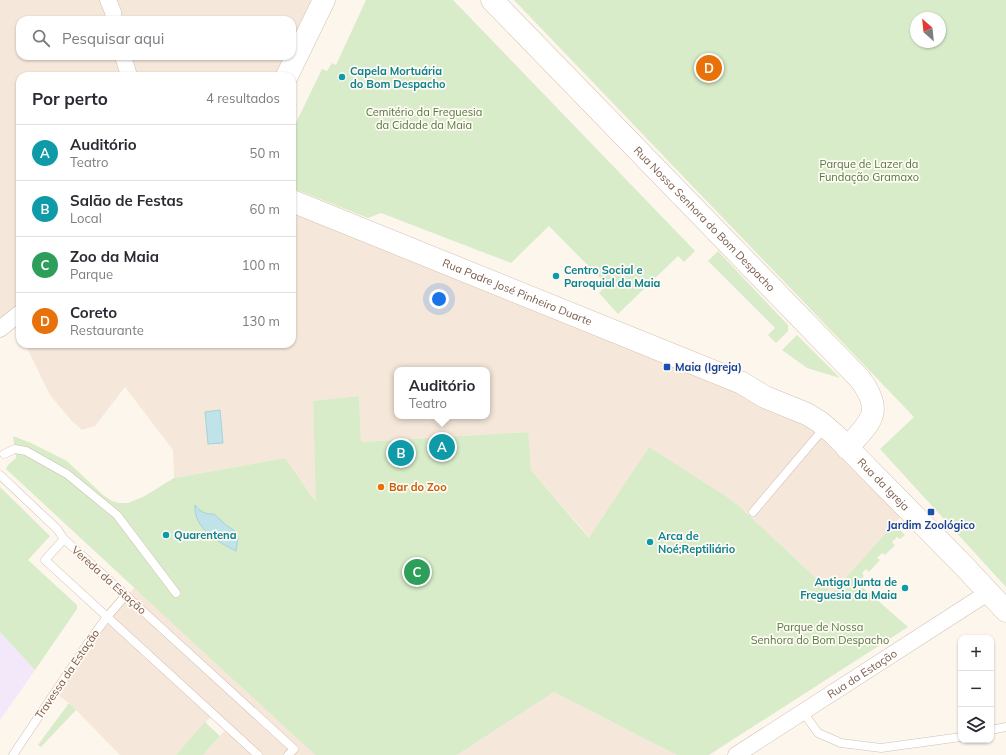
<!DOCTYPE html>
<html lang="pt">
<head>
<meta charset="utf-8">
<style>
  :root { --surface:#fff; --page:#f2f2f3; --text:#2b2b33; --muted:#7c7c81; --line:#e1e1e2; --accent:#b45309 }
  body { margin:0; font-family:Mulish,sans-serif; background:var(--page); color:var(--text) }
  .controls { position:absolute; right:12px; bottom:12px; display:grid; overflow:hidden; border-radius:8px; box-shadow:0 1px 3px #0004 }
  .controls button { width:36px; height:36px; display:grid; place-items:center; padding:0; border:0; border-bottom:1px solid var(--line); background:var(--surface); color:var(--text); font:20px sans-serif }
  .compass { position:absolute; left:910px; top:12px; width:36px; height:36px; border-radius:50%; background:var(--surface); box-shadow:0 1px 3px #0004; rotate:333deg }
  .you { position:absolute; left:439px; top:299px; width:14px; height:14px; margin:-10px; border:3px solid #fff; border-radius:50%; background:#1a73e8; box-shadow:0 0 0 6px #1a73e833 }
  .badge { display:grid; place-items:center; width:26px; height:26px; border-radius:50%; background:var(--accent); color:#fff; font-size:13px; font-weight:700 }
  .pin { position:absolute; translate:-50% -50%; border:2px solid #fff; box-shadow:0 1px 4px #0006 }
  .popup { position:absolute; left:394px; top:367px; width:96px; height:52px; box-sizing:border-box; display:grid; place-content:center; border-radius:8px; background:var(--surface); filter:drop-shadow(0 1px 3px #0005); font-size:13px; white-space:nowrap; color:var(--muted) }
  .popup b { font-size:15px; color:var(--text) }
  .popup::after { content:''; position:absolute; left:50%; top:100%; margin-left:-8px; border:8px solid transparent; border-top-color:var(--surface) }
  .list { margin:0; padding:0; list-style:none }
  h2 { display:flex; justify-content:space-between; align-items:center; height:52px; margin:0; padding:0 16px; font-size:17px }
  h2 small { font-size:13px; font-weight:400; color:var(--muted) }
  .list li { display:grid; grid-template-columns:26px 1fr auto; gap:12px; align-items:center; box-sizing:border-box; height:56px; padding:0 16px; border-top:1px solid var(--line) }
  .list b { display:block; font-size:15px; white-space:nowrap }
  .list p { margin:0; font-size:13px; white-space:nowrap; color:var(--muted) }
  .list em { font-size:13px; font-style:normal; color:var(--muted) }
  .icon { flex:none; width:22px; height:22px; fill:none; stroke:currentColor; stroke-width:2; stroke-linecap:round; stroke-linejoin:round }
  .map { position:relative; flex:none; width:1006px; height:755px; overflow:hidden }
  .search { position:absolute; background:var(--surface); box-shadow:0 1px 3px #0004; left:16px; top:16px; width:280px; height:44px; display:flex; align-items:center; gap:10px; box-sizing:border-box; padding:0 14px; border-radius:12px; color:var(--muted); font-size:15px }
  .panel { position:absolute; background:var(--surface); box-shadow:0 1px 3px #0004; left:16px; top:72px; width:280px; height:276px; border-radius:12px }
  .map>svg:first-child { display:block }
  .residential { fill:#f5e8da; fill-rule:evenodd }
  .education { fill:#f3e8fa }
  .green { fill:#d8ecc9; fill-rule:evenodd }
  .water { fill:#bfe3e8; stroke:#a5d3da }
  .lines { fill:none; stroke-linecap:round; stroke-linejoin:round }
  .service-casing { stroke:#d1beb0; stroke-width:9 }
  .minor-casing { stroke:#d1beb0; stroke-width:17 }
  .secondary-casing { stroke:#d6c0b0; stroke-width:23 }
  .service { stroke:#fff; stroke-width:8 }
  .minor { stroke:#fff; stroke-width:16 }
  .secondary { stroke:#fff; stroke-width:22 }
  .culture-dot { fill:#0f9aa8; stroke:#fffaf3; stroke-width:1.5 }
  .transit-dot { fill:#1a4fb4; stroke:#fffaf3; stroke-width:1.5 }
  .food-dot { fill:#e8710a; stroke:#fffaf3; stroke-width:1.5 }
  .labels { text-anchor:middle; stroke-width:3.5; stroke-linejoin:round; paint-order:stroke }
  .culture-label { font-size:11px; font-weight:bold; fill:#0d838f; stroke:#fffaf3; text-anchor:start }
  .park-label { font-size:11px; fill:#537a41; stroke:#fffaf3 }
  .street-label { font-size:11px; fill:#7a5c4d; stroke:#fffaf3 }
  .transit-label { font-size:11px; font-weight:bold; fill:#164399; stroke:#fffaf3; text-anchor:start }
  .food-label { font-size:11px; font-weight:bold; fill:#c56008; stroke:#fffaf3; text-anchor:start }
</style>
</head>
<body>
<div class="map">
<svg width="1006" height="755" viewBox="0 0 1006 755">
  <rect width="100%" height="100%" fill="#fdf6ec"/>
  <!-- residential -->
  <path class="residential" d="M0 0H104L110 20H20V56H115L122 76H20V307L0 322Z
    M109 0H322L285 76H131L124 56H292V20H116Z
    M292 204 793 410 907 510 832 593 738 505 649 447 590 538 531 470 527 432 361 442 359 396 313 401 317 503 285 458 174 478 173 450 125 387 95 426 82 430 71 420 50 395 25 344H292ZM397 370H487V416H397Z
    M135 587 315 755H203L229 726 214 713 176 755H120L69 703 56 694 107 620Z
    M554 692 649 741 677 755H457Z"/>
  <!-- education -->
  <path class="education" d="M0 632 35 670 0 720Z"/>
  <!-- green -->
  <path class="green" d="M366 0H453L695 251 684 262 678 256 618 314 599 293 607 285 549 226 511 263 381 213 368 218 292 188V131L322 69 327 71 332 63 336 65Z
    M514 0H1006V587L880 449 914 417ZM916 18H940V42H916Z
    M718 251 788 325V331L776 343 768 335 775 328 708 261Z
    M797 335 840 378 807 368 782 350Z
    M359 396 361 442 528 432 531 470 589 538 649 447 724 495 738 505 832 593 894 524 905 535 900 539 897 537 892 542 895 545 885 555 882 553 877 558 880 560 869 572 866 569 862 573 864 576 858 583 908 627 709 755H677L649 741 554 692 457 755H315L6 469 8 465 16 458 13 436 33 444 67 461 103 495 112 501 119 503H128L143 497 174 478 285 458 316 502 313 401Z
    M0 487 50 536 28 560 77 605V609L35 670 0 632Z
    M69 703 76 710 41 747 38 745Z
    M205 722 220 736 203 755H176Z"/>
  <!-- water -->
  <path class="water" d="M220 410 223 443 208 444 205 412Z
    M195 505C201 512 204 514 214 514L226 525 235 531 238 538 236 551C218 542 193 528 195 505Z"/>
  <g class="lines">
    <defs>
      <path id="service" d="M4 454 15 449 26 451 67 474 117 515 176 593
        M0 475 57 529 64 539
        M753 512 825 427
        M803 712 818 733 841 743 881 748 961 737
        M991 730 1006 727
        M13 755 90 640 107 617 126 595
        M258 755 45 560 64 539 294 749 288 755"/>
      <g id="minor">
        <path d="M108 0 113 12 114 20"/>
        <path d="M123 56 129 76"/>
        <path d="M0 329 20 313"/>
        <path id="s1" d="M736 755 989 592"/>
      </g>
      <g id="secondary">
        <path id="s2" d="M492 0 860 379C885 413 870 422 847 448"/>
        <path d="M287 76 324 0"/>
        <path id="s3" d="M292 201 742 383 765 397 807 414 820 422 835 435 963 565 1006 611"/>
      </g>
    </defs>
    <!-- service casing -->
    <use href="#service" class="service-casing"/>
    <!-- minor casing -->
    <use href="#minor" class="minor-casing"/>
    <!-- secondary casing -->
    <use href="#secondary" class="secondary-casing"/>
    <!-- service -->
    <use href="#service" class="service"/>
    <!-- minor -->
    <use href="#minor" class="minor"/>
    <!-- secondary -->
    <use href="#secondary" class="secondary"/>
  </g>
  <!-- markers -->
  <g class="culture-dot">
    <circle cx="342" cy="77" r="4"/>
    <circle cx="556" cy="276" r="4"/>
    <circle cx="166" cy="535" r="4"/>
    <circle cx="650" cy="542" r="4"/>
    <circle cx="905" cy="588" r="4"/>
  </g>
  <g class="transit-dot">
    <rect x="663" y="363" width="8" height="8" rx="2"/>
    <rect x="927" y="508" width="8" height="8" rx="2"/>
  </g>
  <circle class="food-dot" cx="381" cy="487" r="4"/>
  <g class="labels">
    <!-- culture labels -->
    <g class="culture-label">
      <text x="350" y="75">Capela Mortuária<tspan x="350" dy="13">do Bom Despacho</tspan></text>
      <text x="564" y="274">Centro Social e<tspan x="564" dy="13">Paroquial da Maia</tspan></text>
      <text x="174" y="539">Quarentena</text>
      <text x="658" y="540">Arca de<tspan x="658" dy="13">Noé;Reptiliário</tspan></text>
      <text x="897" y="586" text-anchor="end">Antiga Junta de<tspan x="897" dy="13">Freguesia da Maia</tspan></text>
    </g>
    <!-- park labels -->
    <g class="park-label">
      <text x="424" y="116">Cemitério da Freguesia<tspan x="424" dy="13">da Cidade da Maia</tspan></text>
      <text x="869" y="168">Parque de Lazer da<tspan x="869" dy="13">Fundação Gramaxo</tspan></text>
      <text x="820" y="631">Parque de Nossa<tspan x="820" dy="13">Senhora do Bom Despacho</tspan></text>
    </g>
    <!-- street labels -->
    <g class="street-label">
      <text dy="4" stroke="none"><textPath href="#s2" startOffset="305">Rua Nossa Senhora do Bom Despacho</textPath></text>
      <text dy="4" stroke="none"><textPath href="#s3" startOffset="243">Rua Padre José Pinheiro Duarte</textPath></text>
      <text dy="4" stroke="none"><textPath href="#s3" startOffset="662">Rua da Igreja</textPath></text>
      <text transform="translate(109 580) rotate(42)" y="4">Vereda da Estação</text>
      <text transform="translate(67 674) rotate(-56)" y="4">Travessa da Estação</text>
      <text dy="4" stroke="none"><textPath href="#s1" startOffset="150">Rua da Estação</textPath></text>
    </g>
    <!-- transit labels -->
    <g class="transit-label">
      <text x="675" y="371">Maia (Igreja)</text>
      <text x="931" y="529" text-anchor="middle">Jardim Zoológico</text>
    </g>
    <!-- food labels -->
    <g class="food-label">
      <text x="389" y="491">Bar do Zoo</text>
    </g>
  </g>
</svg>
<div class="controls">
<button>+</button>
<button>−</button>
<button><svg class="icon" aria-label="layers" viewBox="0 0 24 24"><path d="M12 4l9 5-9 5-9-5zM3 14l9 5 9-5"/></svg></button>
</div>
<svg class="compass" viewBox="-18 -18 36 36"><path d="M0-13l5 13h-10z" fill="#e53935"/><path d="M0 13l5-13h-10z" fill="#7c7c81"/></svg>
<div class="you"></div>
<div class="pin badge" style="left:442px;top:447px;background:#0f9aa8">A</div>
<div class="popup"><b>Auditório</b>Teatro</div>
<div class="pin badge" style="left:401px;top:453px;background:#0f9aa8">B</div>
<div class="pin badge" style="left:417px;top:572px;background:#2e9e5b">C</div>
<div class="pin badge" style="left:709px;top:68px;background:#e8710a">D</div>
<div class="search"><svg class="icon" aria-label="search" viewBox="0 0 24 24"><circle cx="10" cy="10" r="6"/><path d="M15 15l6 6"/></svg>Pesquisar aqui</div>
<section class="panel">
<h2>Por perto<small>4 resultados</small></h2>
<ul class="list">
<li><span class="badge" style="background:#0f9aa8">A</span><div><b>Auditório</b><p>Teatro</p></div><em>50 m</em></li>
<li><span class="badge" style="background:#0f9aa8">B</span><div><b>Salão de Festas</b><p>Local</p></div><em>60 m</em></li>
<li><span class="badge" style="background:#2e9e5b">C</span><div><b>Zoo da Maia</b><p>Parque</p></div><em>100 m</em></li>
<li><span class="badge" style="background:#e8710a">D</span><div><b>Coreto</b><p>Restaurante</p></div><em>130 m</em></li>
</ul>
</section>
</div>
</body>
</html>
